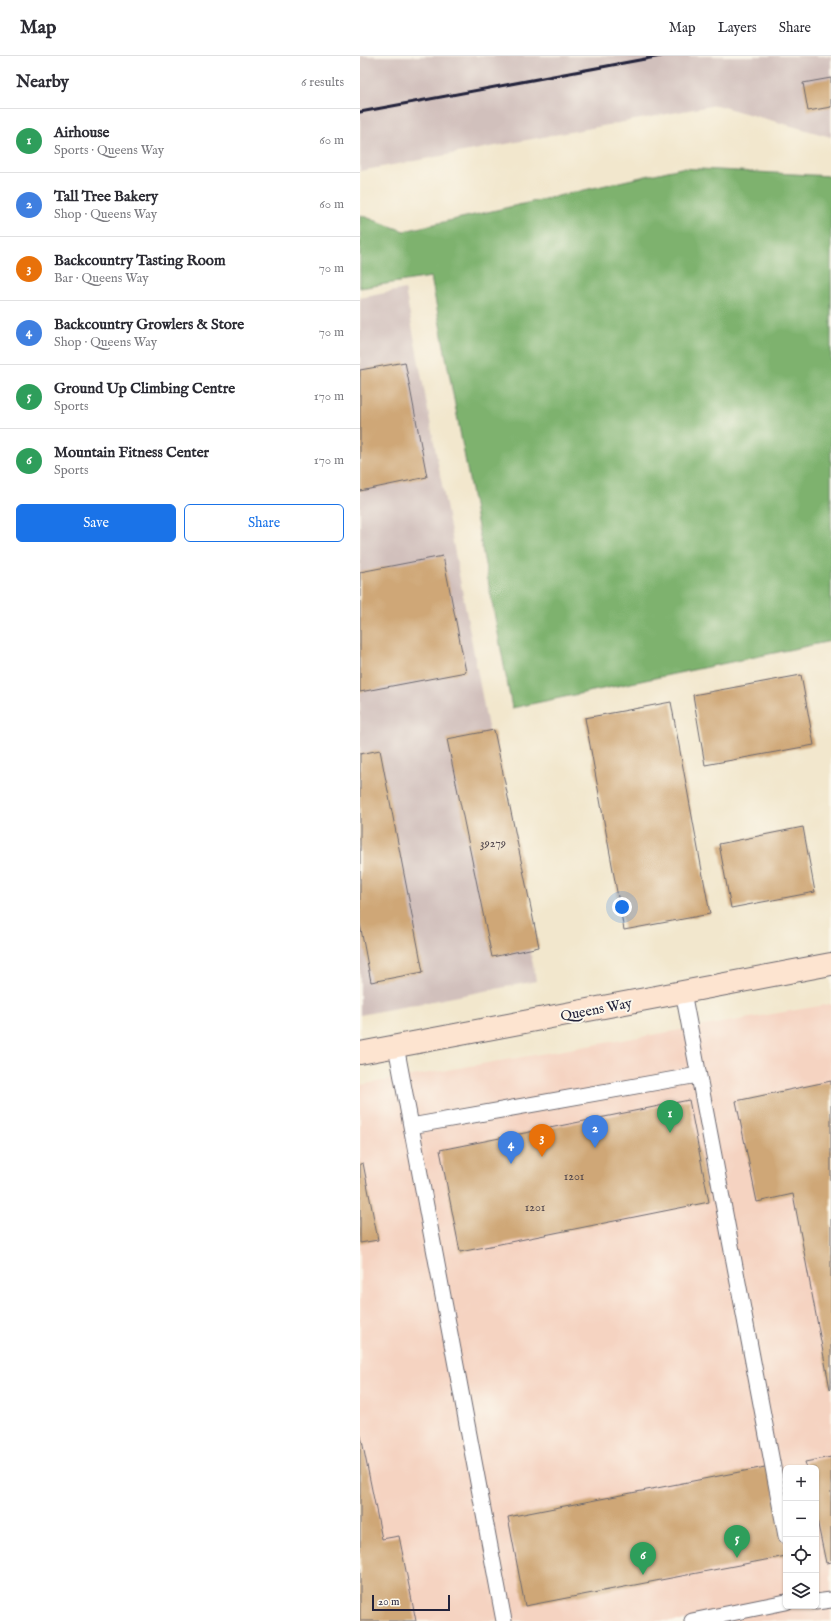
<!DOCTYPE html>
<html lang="en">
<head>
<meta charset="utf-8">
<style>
  :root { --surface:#fff; --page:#f7f7f7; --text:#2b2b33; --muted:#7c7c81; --line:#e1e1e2; --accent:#1a73e8 }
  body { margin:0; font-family:"IM FELL English",serif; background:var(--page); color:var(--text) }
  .controls { position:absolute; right:12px; bottom:12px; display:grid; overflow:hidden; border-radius:6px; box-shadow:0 1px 3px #0004 }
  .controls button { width:36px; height:36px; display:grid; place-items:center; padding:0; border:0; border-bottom:1px solid var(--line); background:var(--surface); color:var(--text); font:20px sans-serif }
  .scale { position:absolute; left:12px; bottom:10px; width:78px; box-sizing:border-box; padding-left:4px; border:2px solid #22223b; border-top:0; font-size:11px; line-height:14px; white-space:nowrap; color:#22223b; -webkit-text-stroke:3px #fbf7ec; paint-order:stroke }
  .you { position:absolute; left:262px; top:851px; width:14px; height:14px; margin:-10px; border:3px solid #fff; border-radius:50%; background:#1a73e8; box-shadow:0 0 0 6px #1a73e833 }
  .badge { display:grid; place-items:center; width:26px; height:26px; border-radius:50%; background:var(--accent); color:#fff; font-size:13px; font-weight:700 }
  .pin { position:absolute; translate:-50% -33px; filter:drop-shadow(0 1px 2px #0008) }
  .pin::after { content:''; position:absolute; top:21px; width:14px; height:12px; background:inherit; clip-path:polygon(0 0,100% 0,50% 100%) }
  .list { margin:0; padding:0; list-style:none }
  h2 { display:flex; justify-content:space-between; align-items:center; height:52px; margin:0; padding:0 16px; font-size:17px }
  h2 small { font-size:13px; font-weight:400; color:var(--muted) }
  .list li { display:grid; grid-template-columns:26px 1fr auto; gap:12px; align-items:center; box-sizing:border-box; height:64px; padding:0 16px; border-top:1px solid var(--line) }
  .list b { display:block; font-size:15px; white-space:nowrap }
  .list p { margin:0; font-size:13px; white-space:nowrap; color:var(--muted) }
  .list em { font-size:13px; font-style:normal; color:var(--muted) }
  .actions { display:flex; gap:8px; padding:12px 16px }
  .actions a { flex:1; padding:9px 0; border:1px solid var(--accent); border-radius:6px; text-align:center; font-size:14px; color:var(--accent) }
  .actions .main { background:var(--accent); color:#fff }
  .icon { flex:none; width:22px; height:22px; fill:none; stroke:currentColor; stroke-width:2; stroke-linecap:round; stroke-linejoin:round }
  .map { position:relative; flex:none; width:471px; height:1565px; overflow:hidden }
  header { display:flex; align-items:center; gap:24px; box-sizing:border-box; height:56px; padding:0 20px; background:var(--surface); border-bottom:1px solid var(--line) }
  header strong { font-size:19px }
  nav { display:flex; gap:22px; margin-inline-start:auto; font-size:14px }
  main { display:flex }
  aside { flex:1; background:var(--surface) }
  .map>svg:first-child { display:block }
  .built { fill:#f5d3c1; fill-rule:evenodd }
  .industrial { fill:#d1c0bc }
  .forest { fill:#7eb26e; stroke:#506a54 }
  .building { fill:#cfa777 }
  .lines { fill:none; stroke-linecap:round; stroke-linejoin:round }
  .lane-casing { stroke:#6b676e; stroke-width:17 }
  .secondary-casing { stroke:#6b676e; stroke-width:24 }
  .lane { stroke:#fff; stroke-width:15 }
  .secondary { stroke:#fde4d0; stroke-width:22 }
  .rail { stroke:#22223b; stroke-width:3 }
  .labels { text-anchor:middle; stroke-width:4; stroke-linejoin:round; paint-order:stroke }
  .number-label { font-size:12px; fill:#4d434a }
  .street-label { font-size:14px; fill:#22223b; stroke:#fbf7ec }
</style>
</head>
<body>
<header>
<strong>Map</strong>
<nav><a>Map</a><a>Layers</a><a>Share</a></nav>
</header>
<main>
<aside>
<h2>Nearby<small>6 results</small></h2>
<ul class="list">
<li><span class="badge" style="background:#2e9e5b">1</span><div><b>Airhouse</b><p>Sports · Queens Way</p></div><em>60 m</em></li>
<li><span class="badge" style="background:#3f7fe0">2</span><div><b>Tall Tree Bakery</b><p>Shop · Queens Way</p></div><em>60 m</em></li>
<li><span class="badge" style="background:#e8710a">3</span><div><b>Backcountry Tasting Room</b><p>Bar · Queens Way</p></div><em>70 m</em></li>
<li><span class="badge" style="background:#3f7fe0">4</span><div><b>Backcountry Growlers &amp; Store</b><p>Shop · Queens Way</p></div><em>70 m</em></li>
<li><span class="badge" style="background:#2e9e5b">5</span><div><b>Ground Up Climbing Centre</b><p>Sports</p></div><em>170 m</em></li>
<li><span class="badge" style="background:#2e9e5b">6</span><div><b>Mountain Fitness Center</b><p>Sports</p></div><em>170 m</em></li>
</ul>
<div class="actions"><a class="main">Save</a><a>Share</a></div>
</aside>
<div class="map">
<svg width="471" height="1565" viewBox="0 0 471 1565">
  <rect width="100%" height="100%" fill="#fbf7ec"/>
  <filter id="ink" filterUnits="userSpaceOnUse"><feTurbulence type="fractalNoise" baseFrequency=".025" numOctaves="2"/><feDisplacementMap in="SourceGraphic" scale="8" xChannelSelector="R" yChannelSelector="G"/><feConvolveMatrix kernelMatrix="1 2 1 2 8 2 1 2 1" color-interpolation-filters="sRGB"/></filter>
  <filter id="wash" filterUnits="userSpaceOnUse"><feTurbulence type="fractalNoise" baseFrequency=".012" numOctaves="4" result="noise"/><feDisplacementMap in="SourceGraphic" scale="16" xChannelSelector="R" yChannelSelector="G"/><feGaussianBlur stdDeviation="0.9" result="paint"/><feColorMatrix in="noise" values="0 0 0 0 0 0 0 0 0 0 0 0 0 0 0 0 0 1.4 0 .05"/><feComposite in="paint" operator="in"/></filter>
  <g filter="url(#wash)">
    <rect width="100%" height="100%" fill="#f2e7cd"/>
    <!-- built -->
    <path class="built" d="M471 948V1565H0V1029ZM426 1412H456V1550H426Z"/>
    <!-- industrial -->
    <path class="industrial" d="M0 0H471V81L356 49 0 115Z
      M45 233 176 925 0 959V242Z"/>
    <!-- forest -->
    <path class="forest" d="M321 112 471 120V585L152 652 71 221 0 232V159L44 175Z"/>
    <g id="blocks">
      <!-- building -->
      <path class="building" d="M471 22V51L448 55 443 27Z
        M45 306 67 421 0 435V314Z
        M83 500 106 616 0 636V516Z
        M441 619 454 689 345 709 333 639Z
        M311 646 350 858 264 874 225 662Z
        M134 674 179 891 132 901 87 683Z
        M20 694 63 916 11 926 0 868V698Z
        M443 771 455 836 371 852 359 788Z
        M471 1025V1332L470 1333 433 1138 397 1146 376 1045Z
        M329 1044 349 1146 100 1196 80 1094Z
        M3 1107 18 1184 0 1187V1108Z
        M0 1375 22 1483 39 1480 56 1565H0Z
        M471 1401V1506L466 1507 456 1459V1412H447L445 1406Z
        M410 1410 426 1500 165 1550 148 1461Z"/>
    </g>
  </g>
  <g filter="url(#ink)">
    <use href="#blocks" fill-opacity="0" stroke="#6b676e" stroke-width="1"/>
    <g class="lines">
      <defs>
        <path id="lane" d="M323 936 426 1480
          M36 990 144 1565
          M51 1070 338 1019
          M456 1546 471 1544
          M332 1565 426 1546"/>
        <path id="secondary" d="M0 997 471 908"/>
      </defs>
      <!-- lane casing -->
      <use href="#lane" class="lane-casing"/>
      <!-- secondary casing -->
      <use href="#secondary" class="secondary-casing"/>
      <!-- lane -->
      <use href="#lane" class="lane"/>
      <!-- secondary -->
      <use href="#secondary" class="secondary"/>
      <!-- rail -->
      <path class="rail" d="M0 56 301 0"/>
    </g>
  </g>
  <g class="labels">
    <!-- number labels -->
    <g class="number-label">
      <text x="133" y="791">39279</text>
      <text x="214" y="1124">1201</text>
      <text x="175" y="1155">1201</text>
    </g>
    <!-- street labels -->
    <g class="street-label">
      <text transform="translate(236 953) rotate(-11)" y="5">Queens Way</text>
    </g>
  </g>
</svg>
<div class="controls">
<button>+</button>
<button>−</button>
<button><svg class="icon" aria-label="locate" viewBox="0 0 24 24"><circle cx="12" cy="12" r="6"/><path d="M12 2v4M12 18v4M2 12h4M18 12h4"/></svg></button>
<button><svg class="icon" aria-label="layers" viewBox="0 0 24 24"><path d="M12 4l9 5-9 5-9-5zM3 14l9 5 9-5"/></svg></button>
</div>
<div class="scale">20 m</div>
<div class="you"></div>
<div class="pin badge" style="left:310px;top:1077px;background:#2e9e5b">1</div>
<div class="pin badge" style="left:235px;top:1092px;background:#3f7fe0">2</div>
<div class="pin badge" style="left:182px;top:1101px;background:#e8710a">3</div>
<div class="pin badge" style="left:151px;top:1108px;background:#3f7fe0">4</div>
<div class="pin badge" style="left:377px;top:1502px;background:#2e9e5b">5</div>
<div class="pin badge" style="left:283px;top:1519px;background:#2e9e5b">6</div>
</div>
</main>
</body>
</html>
